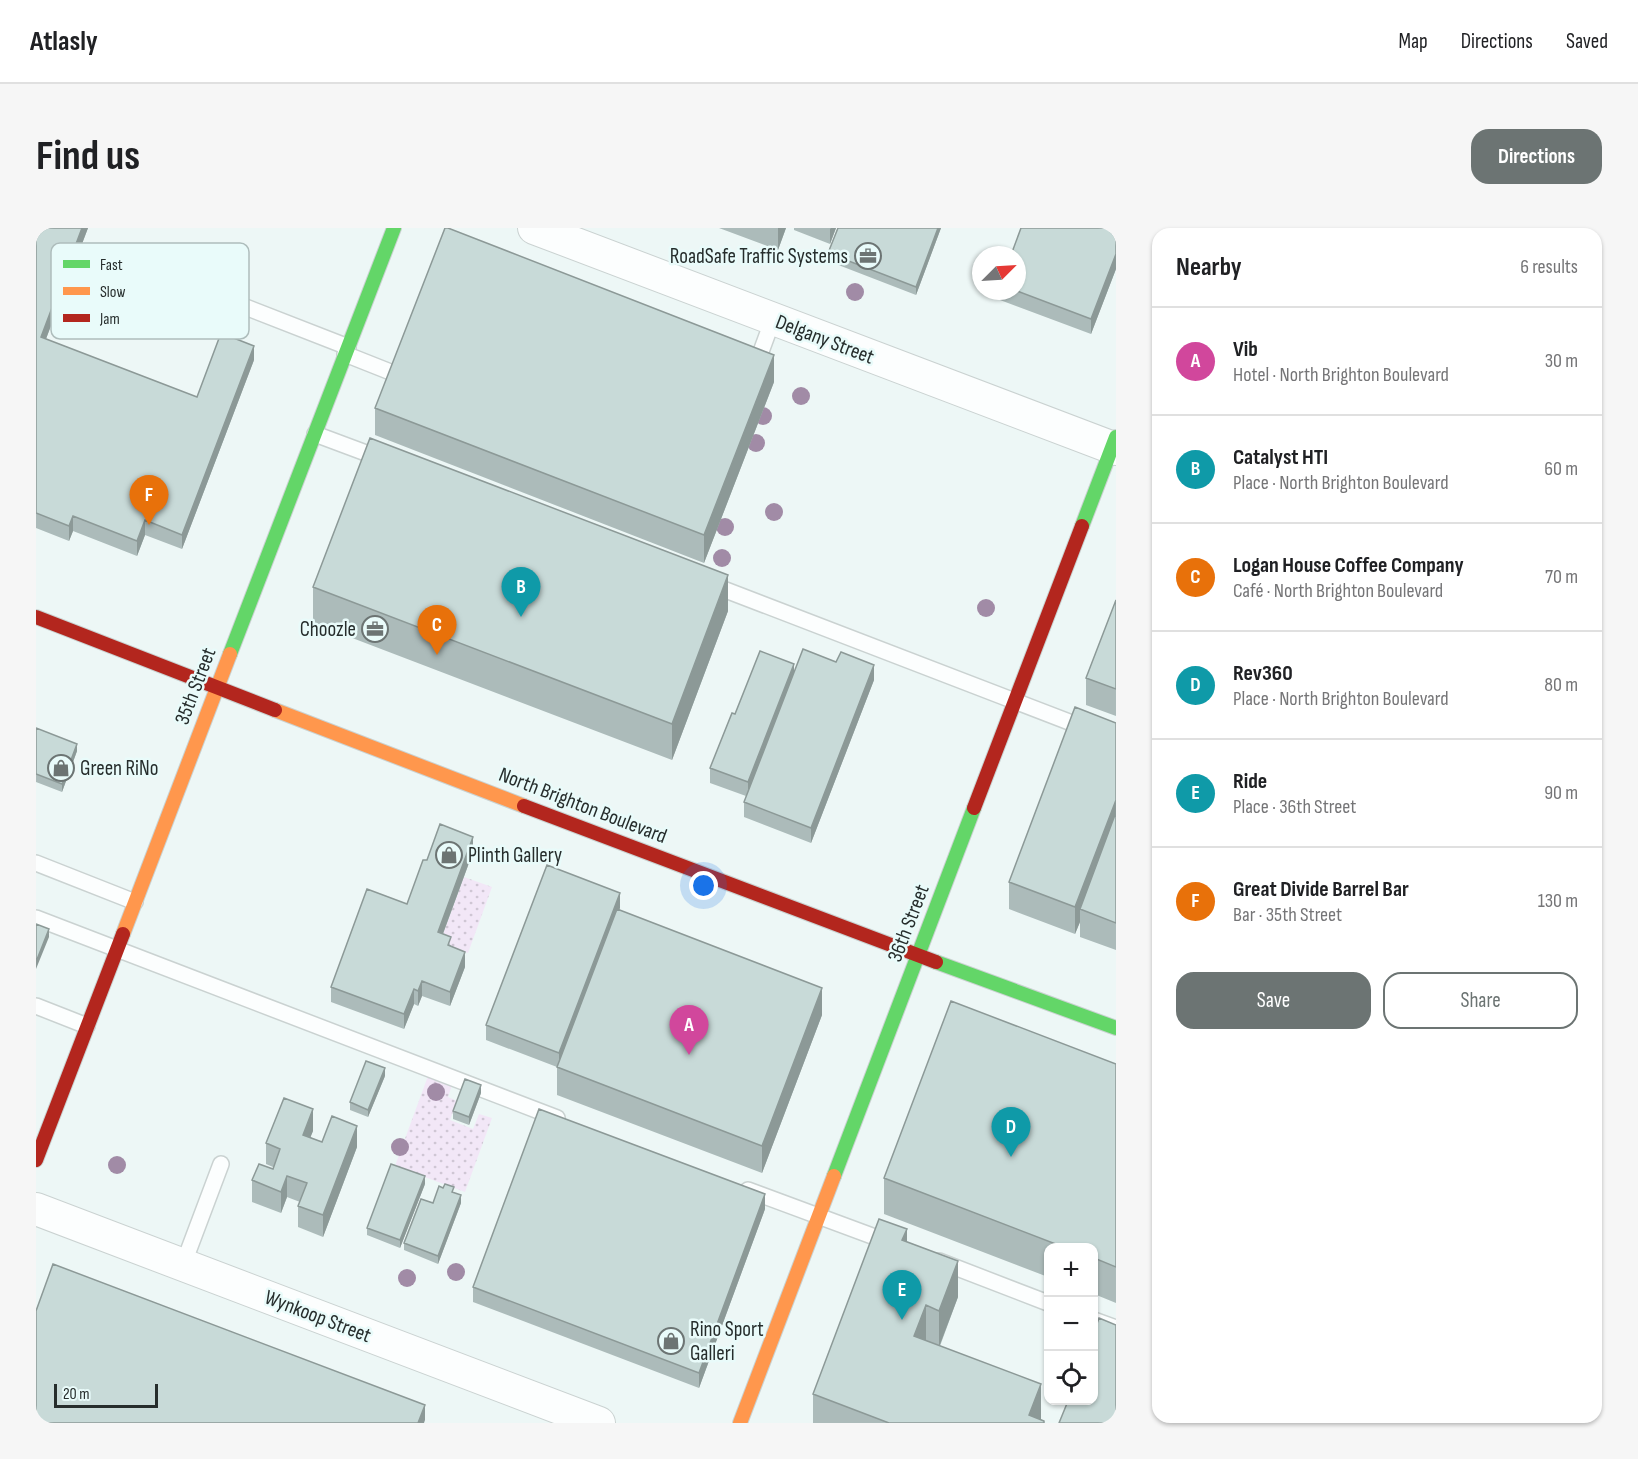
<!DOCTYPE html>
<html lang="en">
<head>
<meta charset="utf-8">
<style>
  :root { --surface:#fff; --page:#f6f6f6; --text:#202124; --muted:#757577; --line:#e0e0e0; --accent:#6c7473 }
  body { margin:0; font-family:"Sofia Sans Condensed",sans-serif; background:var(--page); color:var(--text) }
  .controls { position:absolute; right:18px; bottom:18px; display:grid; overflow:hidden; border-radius:12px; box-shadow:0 2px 4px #0004 }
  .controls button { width:54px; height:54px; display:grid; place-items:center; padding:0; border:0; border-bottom:2px solid var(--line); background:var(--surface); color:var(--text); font:30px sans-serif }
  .compass { position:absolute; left:936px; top:18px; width:54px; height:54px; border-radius:50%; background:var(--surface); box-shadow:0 2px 4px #0004; rotate:66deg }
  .scale { position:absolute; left:18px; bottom:15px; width:104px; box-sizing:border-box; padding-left:6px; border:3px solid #262d2c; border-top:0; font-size:16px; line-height:21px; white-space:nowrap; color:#262d2c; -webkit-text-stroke:4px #e9fbfa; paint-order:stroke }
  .you { position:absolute; left:668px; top:658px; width:21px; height:21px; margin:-15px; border:4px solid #fff; border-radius:50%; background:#1a73e8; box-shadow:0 0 0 9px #1a73e833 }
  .badge { display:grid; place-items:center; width:39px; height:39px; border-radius:50%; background:var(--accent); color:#fff; font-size:20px; font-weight:700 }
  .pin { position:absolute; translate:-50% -50px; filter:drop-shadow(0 2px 3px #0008) }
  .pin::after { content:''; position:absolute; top:32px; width:21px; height:18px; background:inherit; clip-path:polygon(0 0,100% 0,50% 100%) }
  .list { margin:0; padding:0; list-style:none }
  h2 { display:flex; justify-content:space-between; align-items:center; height:78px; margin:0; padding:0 24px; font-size:26px }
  h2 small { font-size:20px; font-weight:400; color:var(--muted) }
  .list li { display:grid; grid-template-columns:39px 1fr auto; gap:18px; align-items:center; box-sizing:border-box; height:108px; padding:0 24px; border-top:2px solid var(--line) }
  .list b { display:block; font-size:22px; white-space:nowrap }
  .list p { margin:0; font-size:20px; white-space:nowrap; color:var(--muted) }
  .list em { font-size:20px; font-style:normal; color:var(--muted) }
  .actions { display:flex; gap:12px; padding:18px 24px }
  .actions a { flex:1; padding:14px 0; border:2px solid var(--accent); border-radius:18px; text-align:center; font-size:21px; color:var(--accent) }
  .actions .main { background:var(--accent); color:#fff }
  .icon { flex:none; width:33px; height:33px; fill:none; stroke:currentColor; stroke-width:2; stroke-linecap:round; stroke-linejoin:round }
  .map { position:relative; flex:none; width:1080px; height:1195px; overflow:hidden; border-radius:18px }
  header { display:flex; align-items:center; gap:36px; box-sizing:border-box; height:84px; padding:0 30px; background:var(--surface); border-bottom:2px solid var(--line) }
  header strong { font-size:28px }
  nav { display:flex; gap:33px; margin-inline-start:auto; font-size:21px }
  .intro { display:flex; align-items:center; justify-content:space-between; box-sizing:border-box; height:144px; padding:0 36px }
  h1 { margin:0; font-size:42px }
  .button { padding:15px 27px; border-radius:18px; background:var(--accent); color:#fff; font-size:21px; font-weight:700 }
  main { display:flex; gap:36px; padding:0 36px }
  aside { flex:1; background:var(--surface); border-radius:18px; box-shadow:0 2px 4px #0004 }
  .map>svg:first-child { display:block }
  .grass { fill:url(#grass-dots) }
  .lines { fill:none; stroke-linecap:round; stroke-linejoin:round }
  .lane-casing { stroke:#cad2d1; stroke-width:18 }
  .street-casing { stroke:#cad2d1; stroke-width:34 }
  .fast-casing { stroke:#cad2d1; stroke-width:16 }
  .slow-casing { stroke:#cad2d1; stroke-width:16 }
  .jam-casing { stroke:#cad2d1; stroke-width:16 }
  .lane { stroke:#fcfefe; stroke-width:15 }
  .street { stroke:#fcfefe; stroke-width:32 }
  .fast { stroke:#63d668; stroke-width:14 }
  .slow { stroke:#ff974d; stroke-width:14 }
  .jam { stroke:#b3261e; stroke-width:14 }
  .tree { fill:#a18ba6 }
  .wall { fill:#acbbba }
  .shaded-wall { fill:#8c9997 }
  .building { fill:#c8dad8; stroke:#8c9997; stroke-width:1.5 }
  .labels { text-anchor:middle; stroke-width:5; stroke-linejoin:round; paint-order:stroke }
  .poi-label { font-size:21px; fill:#262d2c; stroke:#e9fbfa; text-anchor:start }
  .street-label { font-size:21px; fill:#262d2c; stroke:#e9fbfa }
  .key { fill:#e9fbfa; stroke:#aebdbc; stroke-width:1.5 }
  .key-label { font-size:16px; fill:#262d2c }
</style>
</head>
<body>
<header>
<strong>Atlasly</strong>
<nav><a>Map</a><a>Directions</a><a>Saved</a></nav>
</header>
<div class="intro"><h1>Find us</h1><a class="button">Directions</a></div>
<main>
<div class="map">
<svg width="1080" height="1195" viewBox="0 0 1080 1195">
  <defs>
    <pattern id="grass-dots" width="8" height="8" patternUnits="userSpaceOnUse" patternTransform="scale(1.5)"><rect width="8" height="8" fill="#f2e7f7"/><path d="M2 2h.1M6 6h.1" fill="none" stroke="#cfc6d4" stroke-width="1.8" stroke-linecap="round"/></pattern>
  </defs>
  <rect width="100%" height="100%" fill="#edf7f6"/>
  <!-- grass -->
  <path class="grass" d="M428 649 456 659 432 725 404 714Z
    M392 848 416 857 412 869 421 873 414 892 437 901 443 886 456 890 429 964 359 938Z"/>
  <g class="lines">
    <defs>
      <path id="lane" d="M89 32 312 119
        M309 126 362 147
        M719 140 737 91
        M279 206 346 231
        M674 356 1080 512
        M0 635 99 674
        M0 690 521 890
        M0 778 51 798
        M712 962 855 1015
        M903 1033 1012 1075
        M147 1037 185 936
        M1058 1092 1080 1100"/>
      <path id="street" d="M498 0 1080 221
        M0 981 563 1195"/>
      <path id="fast" d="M1046 298 1080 209
        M194 426 358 0
        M900 734 1080 800
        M798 948 938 580"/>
      <path id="slow" d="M239 482 488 578
        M87 706 194 426
        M704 1195 798 948"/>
      <path id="jam" d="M0 389 239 482
        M488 578 900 734
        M938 580 1046 298
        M0 932 87 706"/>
    </defs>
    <!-- lane casing -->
    <use href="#lane" class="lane-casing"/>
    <!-- street casing -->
    <use href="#street" class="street-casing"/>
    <!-- fast casing -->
    <use href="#fast" class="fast-casing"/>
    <!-- slow casing -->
    <use href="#slow" class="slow-casing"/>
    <!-- jam casing -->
    <use href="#jam" class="jam-casing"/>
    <!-- lane -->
    <use href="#lane" class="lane"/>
    <!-- street -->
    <use href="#street" class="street"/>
    <!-- fast -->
    <use href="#fast" class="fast"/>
    <!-- slow -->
    <use href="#slow" class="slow"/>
    <!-- jam -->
    <use href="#jam" class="jam"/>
  </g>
  <!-- trees -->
  <g class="tree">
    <circle cx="819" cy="64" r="9"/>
    <circle cx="765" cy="168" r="9"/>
    <circle cx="727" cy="188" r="9"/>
    <circle cx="720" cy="215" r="9"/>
    <circle cx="738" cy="284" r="9"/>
    <circle cx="689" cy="299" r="9"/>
    <circle cx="686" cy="330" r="9"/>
    <circle cx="950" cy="380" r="9"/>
    <circle cx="400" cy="864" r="9"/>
    <circle cx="364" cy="919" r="9"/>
    <circle cx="81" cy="937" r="9"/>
    <circle cx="420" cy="1044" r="9"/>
    <circle cx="371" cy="1050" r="9"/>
  </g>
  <!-- wall -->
  <path class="wall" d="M0 0H52L10 111 161 169 218 132 146 321 109 307 101 328 37 303 33 313 0 300Z
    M683 0H750L742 22Z
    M758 0H800L794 16 758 2Z
    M802 0H905L880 67 792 33V25Z
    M1080 0V41L1055 106 964 72V63H981Z
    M738 154 668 335 339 207V180Z
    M277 359 692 383 636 532 277 395Z
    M1080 372V488L1050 477V450Z
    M758 444 838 452 775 615 708 589V574L710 568 674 555V540L699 486Z
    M1080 495V722L1044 709V694L1039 706 973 681V654Z
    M0 500 41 523 26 564 0 554Z
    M437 624 407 706 429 739 414 778 386 768 382 778 378 776 368 801 295 774V759L371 676 391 632Z
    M584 680 583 682 786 787 726 945 521 867V839L450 812V797Z
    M1080 836V1075L1058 1066V1020H1012V1049L848 986V950Z
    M349 848 332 889 314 882V874Z
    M445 865 433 897 417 891V883Z
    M277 903 274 909 286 914 321 919 287 1009 262 999V978L264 974 251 969 245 985 216 974V952L237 941V939L230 936V915Z
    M389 956 364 1020 331 1007V1000Z
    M418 964 425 975 402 1036 368 1022V1015L397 975Z
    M729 981 663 1160 437 1074V1059Z
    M871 1014 922 1069 904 1118 1005 1191 1008 1195H777V1166Z"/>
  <!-- shaded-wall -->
  <path class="shaded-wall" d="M46 0H52L5 124V109Z
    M742 0H750L742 22Z
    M795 0H800L794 16V1Z
    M902 0H905L880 67V59Z
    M1080 26V41L1055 106V91Z
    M218 118V132L146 321V307Z
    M738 127V154L668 335V307Z
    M37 288V303L33 313V298Z
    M109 292V307L101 328V313Z
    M692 347V383L636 532V496Z
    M758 436V451L712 569V554Z
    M838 437V452L775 615V600Z
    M41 516V523L26 564V556Z
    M1080 572V599L1044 681V694L1039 706V679Z
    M437 609V624L402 719V704Z
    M584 665V680L523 840V825Z
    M13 701V709L0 741V734Z
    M429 724V739L414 778V764Z
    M386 753V768L382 778V763Z
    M786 760V787L726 945V918Z
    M378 761V776L368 801V786Z
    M349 840V848L332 889V882Z
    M445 857V865L433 897V889Z
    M277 881V903L267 928V907Z
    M321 898V919L287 1009V987Z
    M251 948V969L245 985V964Z
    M389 948V956L364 1020V1012Z
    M729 966V981L663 1160V1145Z
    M425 967V975L402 1036V1028Z
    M871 1001V1037L866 1012Z
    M922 1033V1069L903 1119V1083Z
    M890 1077V1114L878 1108Z
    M1005 1156V1193L993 1187Z
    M389 1177V1192L388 1195H382Z"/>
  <!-- building -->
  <path class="building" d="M0 0H46L5 109 161 169 185 105 218 118 146 307 109 292 101 313 37 288 33 298 0 285Z
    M409 0H412L738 127 668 307 339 180Z
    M802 0H902L880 59 792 25Z
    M985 0H1080V26L1055 91 981 63V27H975Z
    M334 210 692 347 636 496 277 359Z
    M1080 372V461L1050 450Z
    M767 421 800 434 805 424 838 437 775 600 708 574Z
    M724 423 758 436 712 554 674 540 696 485 699 486Z
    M1039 479 1080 495V572L1039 679 973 654Z
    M0 500 41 516 26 556 0 546Z
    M1080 584V695L1044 681Z
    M404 596 437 609 402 704 415 709 412 717 429 724 414 764 386 753 382 763 378 761 368 786 295 759 331 661 371 676 387 632H391Z
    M511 637 584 665 523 825 450 797Z
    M581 681 786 760 726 918 521 839Z
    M0 696 13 701 0 734Z
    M915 773 1080 836V1039L1058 1030V1020H1030L848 950Z
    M330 833 349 840 332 882 314 874Z
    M429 851 445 857 433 889 417 883Z
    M248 870 277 881 267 907 286 914 296 888 321 898 287 987 262 978 271 955 251 948 245 964 216 952 223 936 237 941 244 921 230 915Z
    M503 881 729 966 663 1145 437 1059Z
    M355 936 389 948 364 1012 331 1000Z
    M409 956 418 959 416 964 425 967 402 1028 368 1015 385 971 397 975 403 958 407 960Z
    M843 991 871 1001 866 1012 922 1033 903 1083 890 1077 878 1108 1005 1156 993 1187 1008 1193V1195H853L777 1166Z
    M17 1036 389 1177 382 1195H0V1083Z
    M1063 1090 1080 1097V1195H1023L1032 1173H1058V1104Z"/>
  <!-- icons -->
  <defs>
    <symbol id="office-ring" viewBox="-11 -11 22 22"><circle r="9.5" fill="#e9fbfa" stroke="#6c7473" stroke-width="1.5"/><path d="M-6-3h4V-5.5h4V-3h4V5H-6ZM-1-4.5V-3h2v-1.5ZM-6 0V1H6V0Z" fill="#6c7473"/></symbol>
    <symbol id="shop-ring" viewBox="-11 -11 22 22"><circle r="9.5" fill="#e9fbfa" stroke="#6c7473" stroke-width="1.5"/><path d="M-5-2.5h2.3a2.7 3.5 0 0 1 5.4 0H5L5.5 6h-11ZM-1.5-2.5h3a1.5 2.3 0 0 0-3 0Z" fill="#6c7473"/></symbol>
  </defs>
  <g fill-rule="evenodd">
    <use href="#office-ring" x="817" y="13" width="30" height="30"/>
    <use href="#office-ring" x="324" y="386" width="30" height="30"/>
    <use href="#shop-ring" x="10" y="525" width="30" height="30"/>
    <use href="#shop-ring" x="398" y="612" width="30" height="30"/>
    <use href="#shop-ring" x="620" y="1098" width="30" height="30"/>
  </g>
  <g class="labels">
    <!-- poi labels -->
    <g class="poi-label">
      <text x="812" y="35" text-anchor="end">RoadSafe Traffic Systems</text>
      <text x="320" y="408" text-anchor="end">Choozle</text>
      <text x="44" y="547">Green RiNo</text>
      <text x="432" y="634">Plinth Gallery</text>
      <text x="654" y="1108">Rino Sport<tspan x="654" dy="24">Galleri</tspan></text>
    </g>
    <!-- street labels -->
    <g class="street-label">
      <text transform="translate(789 111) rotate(21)" y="7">Delgany Street</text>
      <text transform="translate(159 458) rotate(-69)" y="7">35th Street</text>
      <text transform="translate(547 577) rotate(21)" y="7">North Brighton Boulevard</text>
      <text transform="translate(872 695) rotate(-69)" y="7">36th Street</text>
      <text transform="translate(282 1088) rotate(21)" y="7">Wynkoop Street</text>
    </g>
  </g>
  <!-- legend -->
  <rect x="15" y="15" width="198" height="96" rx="9" class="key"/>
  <rect x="27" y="32" width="27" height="8" fill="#63d668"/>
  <rect x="27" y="59" width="27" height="8" fill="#ff974d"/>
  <rect x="27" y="86" width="27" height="8" fill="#b3261e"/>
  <g class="key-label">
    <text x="64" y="42">Fast</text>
    <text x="64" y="69">Slow</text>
    <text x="64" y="96">Jam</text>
  </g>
</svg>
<div class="controls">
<button>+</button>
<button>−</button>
<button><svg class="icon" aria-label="locate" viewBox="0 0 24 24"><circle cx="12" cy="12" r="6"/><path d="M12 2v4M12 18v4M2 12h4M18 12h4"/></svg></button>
</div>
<svg class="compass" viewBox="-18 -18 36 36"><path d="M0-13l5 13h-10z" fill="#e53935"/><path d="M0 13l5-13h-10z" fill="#757577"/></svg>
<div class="scale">20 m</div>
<div class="you"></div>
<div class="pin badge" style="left:653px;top:827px;background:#d1479c">A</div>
<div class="pin badge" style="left:485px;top:389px;background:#0f9aa8">B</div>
<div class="pin badge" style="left:401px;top:427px;background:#e8710a">C</div>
<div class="pin badge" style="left:975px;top:929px;background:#0f9aa8">D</div>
<div class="pin badge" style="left:866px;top:1092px;background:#0f9aa8">E</div>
<div class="pin badge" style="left:113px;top:297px;background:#e8710a">F</div>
</div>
<aside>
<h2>Nearby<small>6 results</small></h2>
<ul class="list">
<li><span class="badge" style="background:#d1479c">A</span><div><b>Vib</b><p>Hotel · North Brighton Boulevard</p></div><em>30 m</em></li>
<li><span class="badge" style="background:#0f9aa8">B</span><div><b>Catalyst HTI</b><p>Place · North Brighton Boulevard</p></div><em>60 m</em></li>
<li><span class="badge" style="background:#e8710a">C</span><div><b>Logan House Coffee Company</b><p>Café · North Brighton Boulevard</p></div><em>70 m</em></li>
<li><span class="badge" style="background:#0f9aa8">D</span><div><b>Rev360</b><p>Place · North Brighton Boulevard</p></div><em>80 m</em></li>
<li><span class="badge" style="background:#0f9aa8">E</span><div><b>Ride</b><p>Place · 36th Street</p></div><em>90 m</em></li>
<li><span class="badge" style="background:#e8710a">F</span><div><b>Great Divide Barrel Bar</b><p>Bar · 35th Street</p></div><em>130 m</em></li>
</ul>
<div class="actions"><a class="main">Save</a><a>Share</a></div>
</aside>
</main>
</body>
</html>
